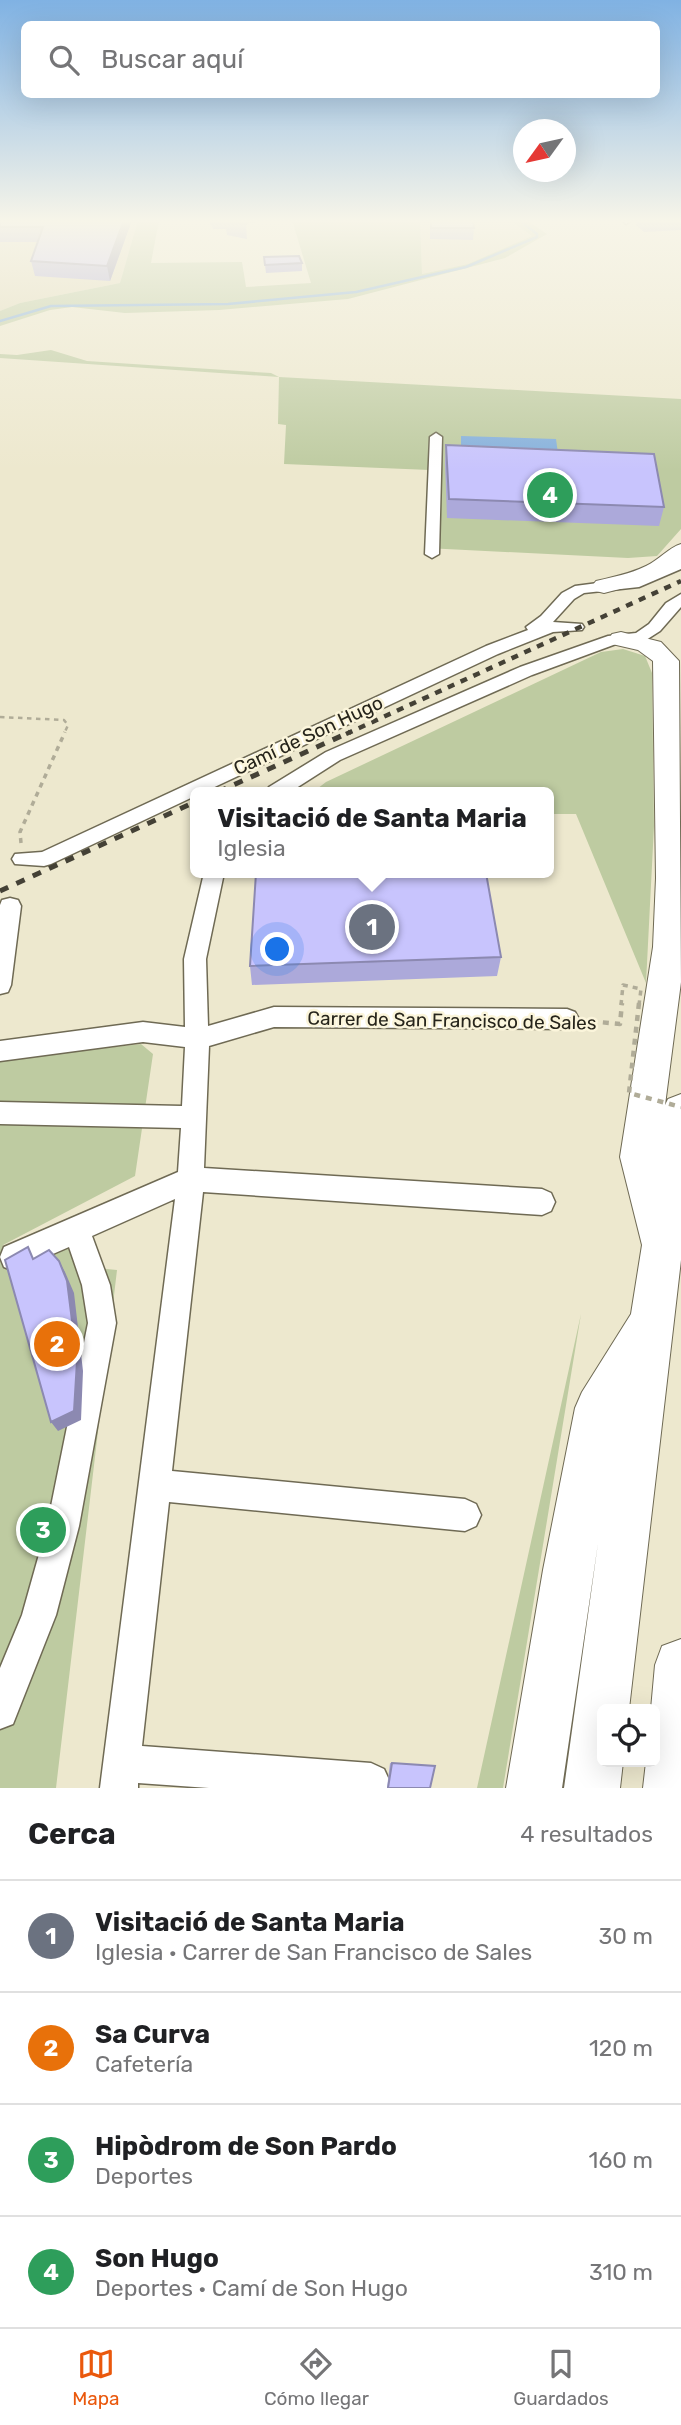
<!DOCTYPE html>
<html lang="es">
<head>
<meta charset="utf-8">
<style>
  :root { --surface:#fff; --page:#f6f6f6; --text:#202124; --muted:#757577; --line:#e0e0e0; --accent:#ea580c }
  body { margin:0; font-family:Rubik,sans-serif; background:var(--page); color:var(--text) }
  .controls { position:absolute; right:21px; bottom:21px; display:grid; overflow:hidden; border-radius:10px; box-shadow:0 7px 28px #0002 }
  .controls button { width:63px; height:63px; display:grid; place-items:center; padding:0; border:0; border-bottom:2px solid var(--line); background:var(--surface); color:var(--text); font:35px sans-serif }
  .compass { position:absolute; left:513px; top:119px; width:63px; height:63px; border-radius:50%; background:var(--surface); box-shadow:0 7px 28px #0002; rotate:237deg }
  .you { position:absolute; left:278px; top:950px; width:24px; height:24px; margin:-18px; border:5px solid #fff; border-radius:50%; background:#1a73e8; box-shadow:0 0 0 10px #1a73e833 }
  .badge { display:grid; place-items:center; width:46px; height:46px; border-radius:50%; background:var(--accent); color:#fff; font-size:23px; font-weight:700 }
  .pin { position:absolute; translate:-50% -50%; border:4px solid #fff; box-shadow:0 2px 7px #0006 }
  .popup { position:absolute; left:190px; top:787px; width:364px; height:91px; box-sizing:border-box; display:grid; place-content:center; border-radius:10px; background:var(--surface); filter:drop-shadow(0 2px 5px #0005); font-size:23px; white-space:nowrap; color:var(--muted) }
  .popup b { font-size:26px; color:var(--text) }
  .popup::after { content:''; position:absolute; left:50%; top:100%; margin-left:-14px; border:14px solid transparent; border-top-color:var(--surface) }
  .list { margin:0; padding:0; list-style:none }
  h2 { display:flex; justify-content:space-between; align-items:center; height:91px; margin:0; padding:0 28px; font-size:30px }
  h2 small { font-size:23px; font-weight:400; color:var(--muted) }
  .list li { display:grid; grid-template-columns:46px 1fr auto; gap:21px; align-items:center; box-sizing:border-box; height:112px; padding:0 28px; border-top:2px solid var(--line) }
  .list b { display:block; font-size:26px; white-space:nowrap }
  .list p { margin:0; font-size:23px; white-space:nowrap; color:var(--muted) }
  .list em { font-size:23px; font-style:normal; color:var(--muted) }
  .icon { flex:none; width:38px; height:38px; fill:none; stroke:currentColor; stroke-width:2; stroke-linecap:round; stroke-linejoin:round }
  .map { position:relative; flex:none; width:681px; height:1788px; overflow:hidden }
  .search { position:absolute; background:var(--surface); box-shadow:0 7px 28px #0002; left:21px; right:21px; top:21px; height:77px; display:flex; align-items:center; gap:18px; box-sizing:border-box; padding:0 24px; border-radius:10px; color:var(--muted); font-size:26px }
  .sheet { height:539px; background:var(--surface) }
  nav { display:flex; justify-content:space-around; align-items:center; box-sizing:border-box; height:98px; border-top:2px solid var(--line); background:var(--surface); font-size:19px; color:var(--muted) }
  nav a { display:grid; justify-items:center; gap:4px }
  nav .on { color:var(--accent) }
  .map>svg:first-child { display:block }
  .built { fill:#e2dbbb }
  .green { fill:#becba1 }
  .water { fill:#85b0dc }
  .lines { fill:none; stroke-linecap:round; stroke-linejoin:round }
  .stream { stroke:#85b0dc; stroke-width:2.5 }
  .minor-casing { stroke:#6f6a54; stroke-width:3 }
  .highway-casing { stroke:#6f6a54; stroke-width:2 }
  .path-far1 { stroke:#b0ac98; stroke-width:2.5; stroke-dasharray:4.5 4.5; stroke-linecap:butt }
  .path { stroke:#b0ac98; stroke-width:3.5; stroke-dasharray:5 5; stroke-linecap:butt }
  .minor { fill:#fff; fill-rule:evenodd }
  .highway { fill:#fff; fill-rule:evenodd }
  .rail-far1 { stroke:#444136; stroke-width:4.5; stroke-dasharray:7 7; stroke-linecap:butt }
  .rail { stroke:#444136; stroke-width:5; stroke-dasharray:9 9; stroke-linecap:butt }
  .path-bridge-far1 { stroke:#b0ac98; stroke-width:3.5; stroke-dasharray:5 5; stroke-linecap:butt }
  .path-bridge { stroke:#b0ac98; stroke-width:4.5; stroke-dasharray:6 6; stroke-linecap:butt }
  .wall { fill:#aca9da }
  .shaded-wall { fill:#8c89b1 }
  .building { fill:#c8c4fd; stroke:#8c89b1; stroke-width:2 }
  .labels { text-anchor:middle; stroke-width:5; stroke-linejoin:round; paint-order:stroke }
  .street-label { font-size:19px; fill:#26241b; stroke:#fbf5db }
</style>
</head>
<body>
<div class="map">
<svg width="681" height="1788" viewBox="0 0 681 1788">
  <rect width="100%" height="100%" fill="#ede8ce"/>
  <!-- built -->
  <path class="built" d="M0 220H138L120 283 20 303 0 311Z
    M420 220H510L533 236 468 264 422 274Z"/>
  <!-- green -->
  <path class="green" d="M138 220H159L151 263 242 262 246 287 311 283 292 220H420L422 274 468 264 532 236 510 220H526L547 234 505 258 348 299 219 310 125 313 72 307 50 310 0 326V311L20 303 120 283Z
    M51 350 87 361 271 373 279 377 681 399V529L657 556 628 558 426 548 430 470 284 464 286 425 278 424 279 377 0 358V354L17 355Z
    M623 649 645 656 652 673 654 826 646 983 576 814H549V792H313L326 782 601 652Z
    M141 1044 153 1054 135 1176 3 1245 13 1272 69 1247 96 1268 117 1270 56 1788H0V1060Z
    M581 1314 503 1788H477Z"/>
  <!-- water -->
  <path class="water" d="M461 436 556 439 559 461 461 458Z"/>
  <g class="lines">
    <!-- stream -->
    <path class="stream" d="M0 321 51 306 228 304 356 292 466 267 537 237V234L519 220"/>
    <defs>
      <path id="minor" d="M622 220H630V221L626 224Z
        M436 433 442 437 439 554 432 558 425 554 430 437Z
        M681 559V569L639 587 584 593 574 599 553 622 582 624 584 627 582 630 553 632 498 654 204 792H195V796L51 864 44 866 15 864 12 859 15 854 42 852 486 646 528 630 526 627 541 616 562 593 575 586 636 578Z
        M681 594V607L660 631 646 640 616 644 532 675 340 760 290 792H266L269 787 326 752 520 667 608 636 636 633 649 624 666 603Z
        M204 873H224L206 959 208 1026 274 1007 567 1009 575 1012 579 1019 575 1026 567 1029 274 1027 209 1046 204 1168 542 1189 551 1193 555 1202 551 1211 542 1215 203 1192 172 1471 465 1499 476 1504 481 1515 476 1526 465 1531 169 1502 142 1746 371 1763 384 1769 390 1782 387 1788H209L138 1783V1788H100L175 1199 92 1236 110 1285 116 1323 79 1526 56 1615 13 1724 0 1729V1668L22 1615 47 1526 88 1323 82 1285 69 1247 14 1271 4 1267 0 1257 4 1247 178 1172 181 1128 0 1124V1102L182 1106 185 1047 143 1042 0 1061V1041L143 1022 185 1027 184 959Z
        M10 898 18 900 21 906 11 985 8 992 0 994V905L2 900Z"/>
      <path id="highway" d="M681 544V563L654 580 604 593 596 591 592 586 596 581C613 577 630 574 646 566 659 560 668 548 681 544Z
        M621 632 661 642 679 661 681 982 665 1105 668 1099 681 1094V1260L629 1709H602V1762H623L620 1788H564L598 1543 562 1788H506L543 1570 575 1408 582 1392 631 1314 642 1245 620 1157 653 947 656 878 653 661 638 650 612 644 609 639 612 634Z
        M681 1639V1788H643L646 1762H655V1709H651L655 1665 662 1646Z"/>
    </defs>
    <!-- minor casing -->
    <use href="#minor" class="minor-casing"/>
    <!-- highway casing -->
    <use href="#highway" class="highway-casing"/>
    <!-- path-far1 -->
    <path class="path-far1" d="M0 717 64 720 68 725 64 734"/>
    <!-- path -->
    <path class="path" d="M21 843 20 832 65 732"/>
    <!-- minor -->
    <use href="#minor" class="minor"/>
    <!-- highway -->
    <use href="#highway" class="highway"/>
    <!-- rail-far1 -->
    <path class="rail-far1" d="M346 734 681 581"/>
    <!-- rail -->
    <path class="rail" d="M218 792 350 732
      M0 891 195 802"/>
    <!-- path-bridge-far1 -->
    <path class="path-bridge-far1" d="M621 1005 623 985 641 989 639 1005"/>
    <!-- path-bridge -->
    <path class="path-bridge" d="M639 1003 629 1093 681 1107
      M567 1019 620 1024 622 1003"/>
  </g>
  <!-- wall -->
  <path class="wall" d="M0 220H132L110 281 35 276 31 261 38 242H0Z
    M208 220H264L246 224 247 239 227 235 226 229H213L209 221Z
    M430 220H473L474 228 473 240 430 239Z
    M637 220H681V230L644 232 636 225Z
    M264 257 302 263V271L266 273Z
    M446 445 664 507 659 526 447 518 445 463Z
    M501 957 497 976 252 985 250 966Z
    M390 1763 435 1766 430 1788H387Z"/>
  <!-- shaded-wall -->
  <path class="shaded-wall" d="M124 220H132L110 281 107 266Z
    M245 220H264L245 224Z
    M59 1261 65 1272 74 1293 83 1371 81 1420 58 1431 51 1422Z"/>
  <!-- building -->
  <path class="building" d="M0 220H124L107 266 31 261 43 227H0Z
    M226 220H246V224Z
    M431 220H473L474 228H431Z
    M299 256 302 263 265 265 264 257Z
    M446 445 654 454 664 507 449 499Z
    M256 873H486L501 957 250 966Z
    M28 1247 33 1259 49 1250 59 1261 67 1281 77 1361 74 1411 51 1422 5 1260Z
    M392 1763 435 1766 430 1788H388Z"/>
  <!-- sky -->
  <linearGradient id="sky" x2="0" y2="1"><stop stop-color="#80b2e3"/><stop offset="0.47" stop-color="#f7f5e9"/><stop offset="1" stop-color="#f7f5e9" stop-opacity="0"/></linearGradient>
  <rect width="681" height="470" fill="url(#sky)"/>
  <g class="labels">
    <!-- street labels -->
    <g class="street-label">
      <text transform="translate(308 735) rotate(-25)" y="7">Camí de Son Hugo</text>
      <text transform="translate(452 1020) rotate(1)" y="7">Carrer de San Francisco de Sales</text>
    </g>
  </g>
</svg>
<div class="controls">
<button><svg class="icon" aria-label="locate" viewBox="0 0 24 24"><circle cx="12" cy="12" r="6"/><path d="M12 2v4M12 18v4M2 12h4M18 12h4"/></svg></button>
</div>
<svg class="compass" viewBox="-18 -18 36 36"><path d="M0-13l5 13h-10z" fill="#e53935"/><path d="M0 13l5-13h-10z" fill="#757577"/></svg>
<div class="you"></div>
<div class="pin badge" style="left:372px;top:927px;background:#6b7280">1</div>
<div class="popup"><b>Visitació de Santa Maria</b>Iglesia</div>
<div class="pin badge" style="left:57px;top:1344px;background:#e8710a">2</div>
<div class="pin badge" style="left:43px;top:1530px;background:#2e9e5b">3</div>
<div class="pin badge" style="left:550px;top:495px;background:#2e9e5b">4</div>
<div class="search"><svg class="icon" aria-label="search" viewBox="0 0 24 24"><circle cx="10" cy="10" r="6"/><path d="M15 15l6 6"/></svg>Buscar aquí</div>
</div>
<section class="sheet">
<h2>Cerca<small>4 resultados</small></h2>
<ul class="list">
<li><span class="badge" style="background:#6b7280">1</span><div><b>Visitació de Santa Maria</b><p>Iglesia · Carrer de San Francisco de Sales</p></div><em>30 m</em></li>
<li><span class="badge" style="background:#e8710a">2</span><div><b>Sa Curva</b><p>Cafetería</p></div><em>120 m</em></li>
<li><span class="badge" style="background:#2e9e5b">3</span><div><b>Hipòdrom de Son Pardo</b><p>Deportes</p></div><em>160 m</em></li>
<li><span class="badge" style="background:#2e9e5b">4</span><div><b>Son Hugo</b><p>Deportes · Camí de Son Hugo</p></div><em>310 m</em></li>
</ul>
</section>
<nav>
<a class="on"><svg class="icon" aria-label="map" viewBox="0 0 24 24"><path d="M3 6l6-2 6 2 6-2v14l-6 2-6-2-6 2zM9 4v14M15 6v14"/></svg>Mapa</a>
<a><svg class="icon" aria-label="directions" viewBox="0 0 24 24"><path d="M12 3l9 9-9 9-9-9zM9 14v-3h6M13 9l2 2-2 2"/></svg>Cómo llegar</a>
<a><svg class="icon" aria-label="saved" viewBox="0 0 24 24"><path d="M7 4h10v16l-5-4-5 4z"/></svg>Guardados</a>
</nav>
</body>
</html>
